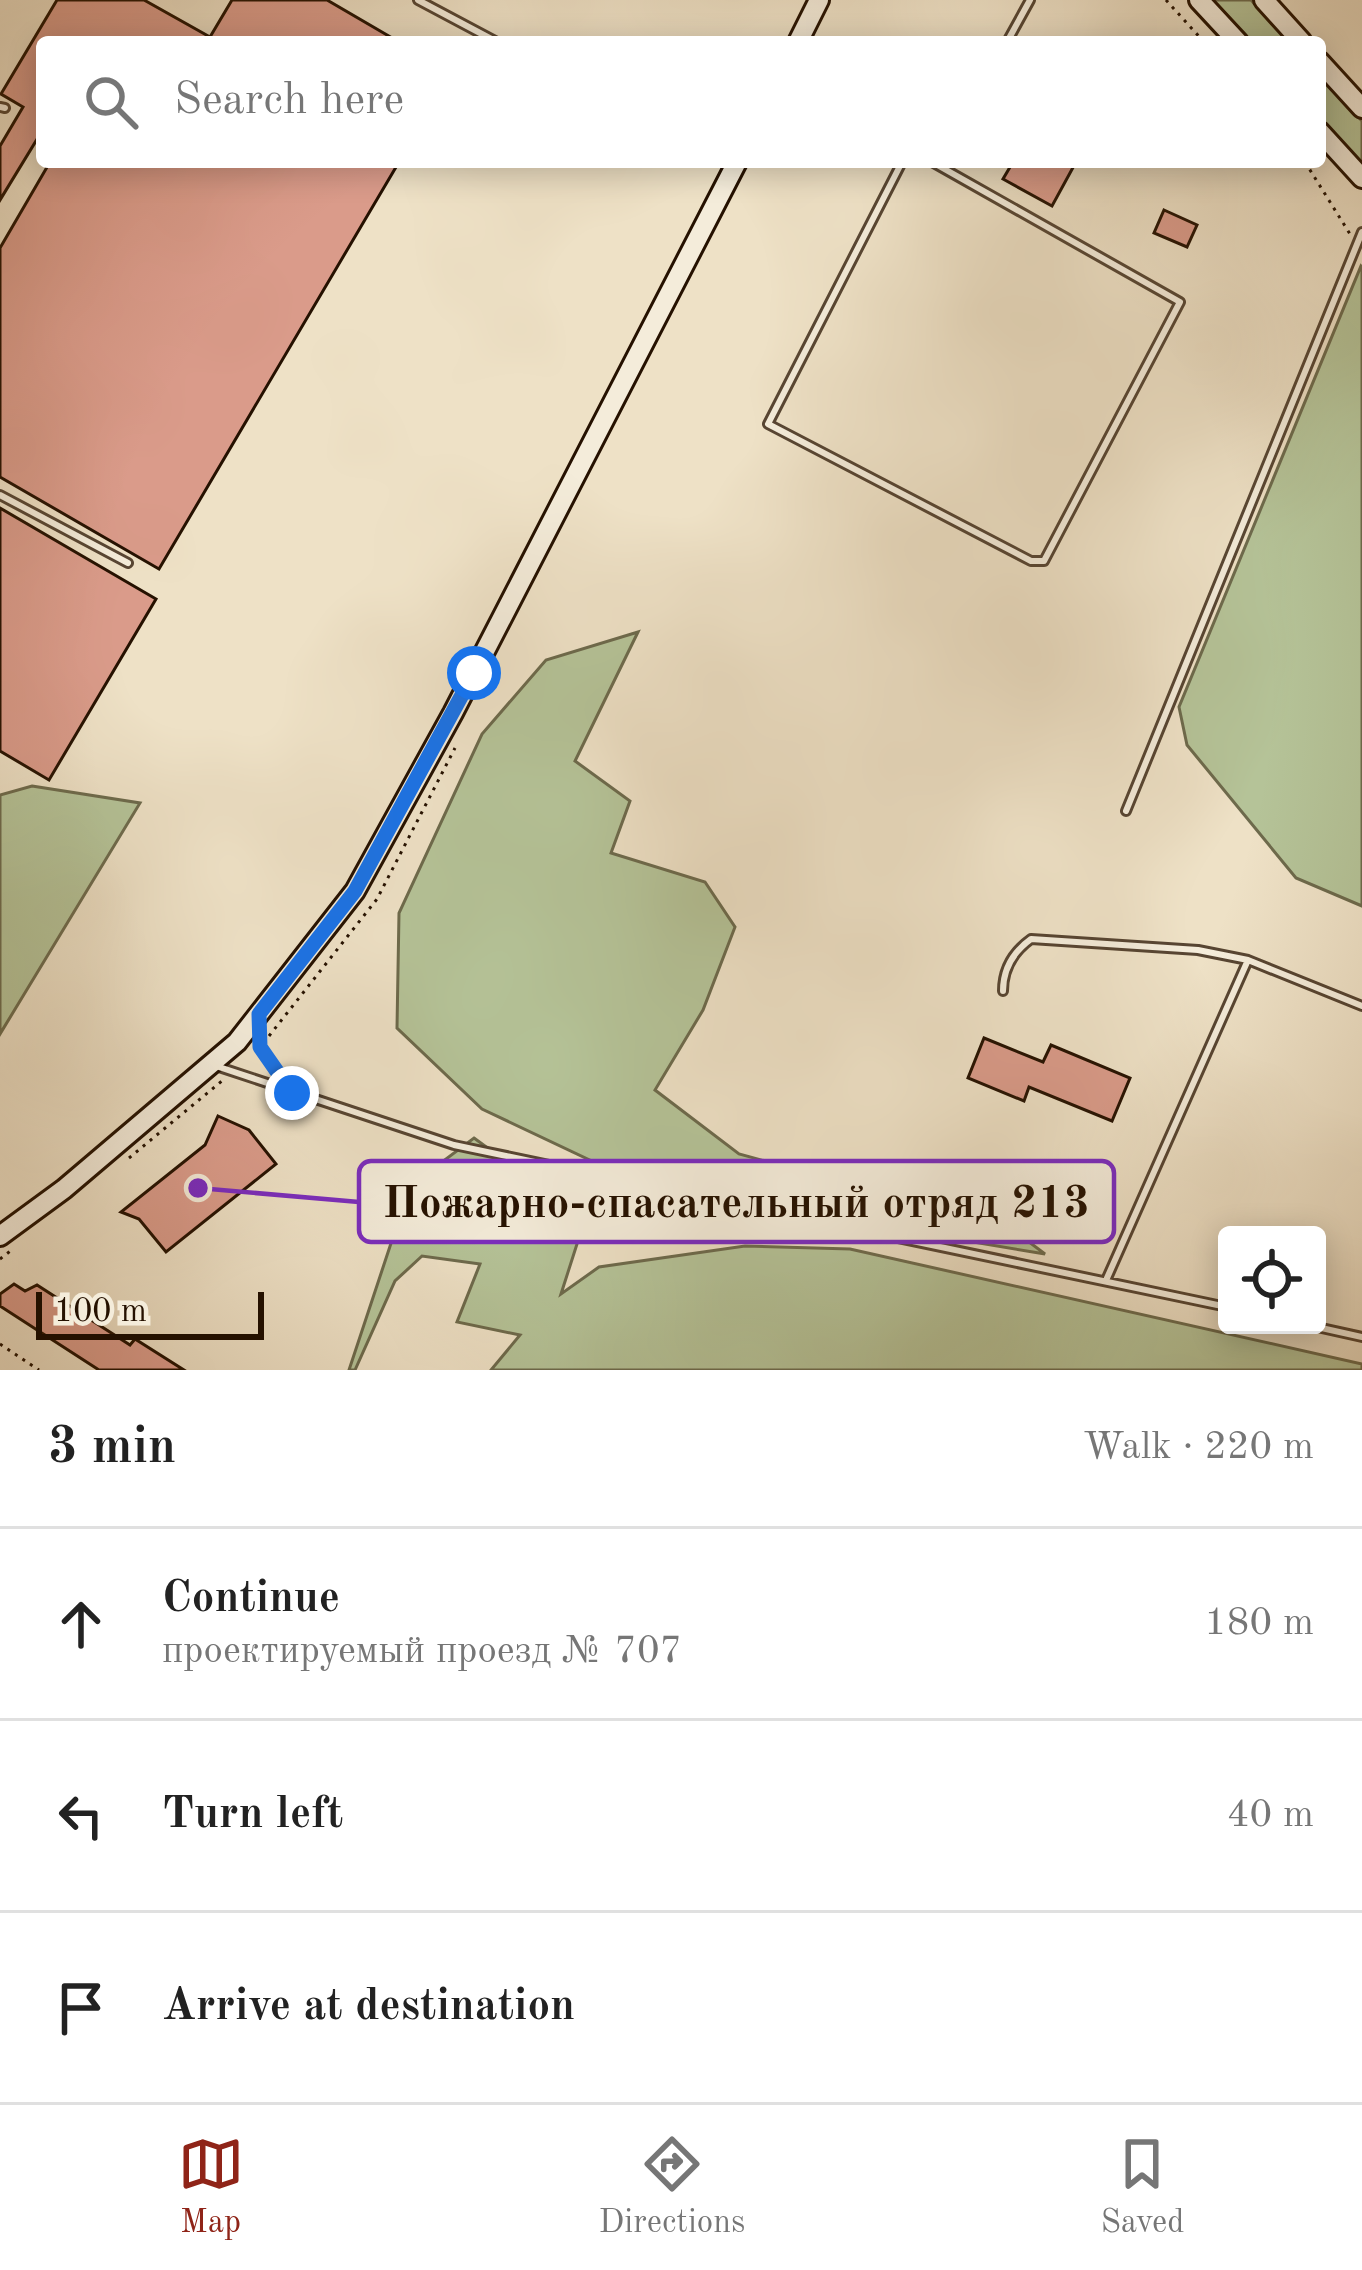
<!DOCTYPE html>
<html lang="en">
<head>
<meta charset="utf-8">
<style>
  :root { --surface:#fff; --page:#f6f6f6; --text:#222; --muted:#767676; --line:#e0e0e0; --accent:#8f2418 }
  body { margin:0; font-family:"Old Standard TT",serif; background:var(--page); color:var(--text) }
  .controls { position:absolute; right:36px; bottom:36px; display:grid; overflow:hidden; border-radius:12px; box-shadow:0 6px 30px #0003 }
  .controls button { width:108px; height:108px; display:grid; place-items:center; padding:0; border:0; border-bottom:3px solid var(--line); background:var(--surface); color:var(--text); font:60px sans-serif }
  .scale { position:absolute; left:36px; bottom:30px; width:228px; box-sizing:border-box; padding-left:12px; border:6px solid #251100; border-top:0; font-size:33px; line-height:42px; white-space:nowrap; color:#251100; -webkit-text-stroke:9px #f4ecda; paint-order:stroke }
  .stop { position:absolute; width:36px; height:36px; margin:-27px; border:9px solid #1a73e8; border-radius:50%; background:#fff }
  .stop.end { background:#1a73e8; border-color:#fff; box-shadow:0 3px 12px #0008 }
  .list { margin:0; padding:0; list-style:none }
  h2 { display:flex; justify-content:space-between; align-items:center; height:156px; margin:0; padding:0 48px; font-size:51px }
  h2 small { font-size:39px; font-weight:400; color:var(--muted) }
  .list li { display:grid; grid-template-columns:78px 1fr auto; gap:36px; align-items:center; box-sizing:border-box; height:192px; padding:0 48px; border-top:3px solid var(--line) }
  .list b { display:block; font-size:45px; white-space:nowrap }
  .list p { margin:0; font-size:39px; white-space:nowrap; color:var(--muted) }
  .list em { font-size:39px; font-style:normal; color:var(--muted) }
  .icon { flex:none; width:66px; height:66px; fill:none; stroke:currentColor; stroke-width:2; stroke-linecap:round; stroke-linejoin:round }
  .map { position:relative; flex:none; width:1362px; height:1370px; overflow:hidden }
  .search { position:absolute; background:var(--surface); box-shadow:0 6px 30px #0003; left:36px; right:36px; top:36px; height:132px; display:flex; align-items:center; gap:30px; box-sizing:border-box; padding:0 42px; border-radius:12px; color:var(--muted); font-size:45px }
  .sheet { height:732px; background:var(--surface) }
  nav { display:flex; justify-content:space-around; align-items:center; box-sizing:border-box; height:168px; border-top:3px solid var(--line); background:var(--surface); font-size:33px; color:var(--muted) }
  nav a { display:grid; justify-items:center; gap:6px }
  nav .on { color:var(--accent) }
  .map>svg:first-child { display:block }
  .green { fill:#b5c398; stroke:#6d6a4c; stroke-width:3 }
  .building { fill:#da9b8a; stroke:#251100; stroke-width:3 }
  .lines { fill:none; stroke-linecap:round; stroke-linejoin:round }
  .lane-casing { stroke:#574532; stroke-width:12 }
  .secondary-casing { stroke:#251100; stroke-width:24 }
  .path { stroke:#251100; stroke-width:3; stroke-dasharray:3 6; stroke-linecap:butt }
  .lane { stroke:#f4ecda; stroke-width:6 }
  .secondary { stroke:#f4ecda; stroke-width:18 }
  .route { stroke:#1a73e8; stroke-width:15 }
  .leader { fill:none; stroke:#7b2cbf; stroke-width:4.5 }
  .callout-dot { fill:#7b2cbf; stroke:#f4ecda; stroke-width:4.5 }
  .callout { fill:#f4ecda; stroke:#7b2cbf; stroke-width:4.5 }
  .callout-label { font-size:45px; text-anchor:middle; font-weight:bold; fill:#251100 }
</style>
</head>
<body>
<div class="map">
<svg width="1362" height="1370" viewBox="0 0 1362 1370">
  <rect width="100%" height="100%" fill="#eee1c6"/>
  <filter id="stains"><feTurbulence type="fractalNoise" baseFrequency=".00167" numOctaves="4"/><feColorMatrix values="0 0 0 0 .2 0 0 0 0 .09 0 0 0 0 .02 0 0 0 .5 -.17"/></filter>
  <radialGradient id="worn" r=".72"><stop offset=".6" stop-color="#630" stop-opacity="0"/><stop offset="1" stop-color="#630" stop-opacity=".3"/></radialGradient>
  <!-- green -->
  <path class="green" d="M1213 0H1251L1290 42H1251Z
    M1320 75 1362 121V164L1320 118Z
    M1361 266 1362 267V906L1296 878 1187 745 1179 707Z
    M638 632 575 761 630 801 611 853 705 882 735 927 703 1010 655 1090 739 1154 1008 1226 1045 1254 649 1188 482 1109 397 1028 399 913 482 734 546 660Z
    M32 786 140 803 0 1034V795Z
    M474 1138 585 1219 561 1294 599 1267 745 1246 850 1249 1362 1364V1370H491L520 1335 457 1322 480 1264 422 1256 395 1281 355 1370H349L410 1186Z"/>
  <!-- building -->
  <path class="building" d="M57 0H144L210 37 232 0H327L399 42H42V131L0 200V146L23 107 1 94Z
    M50 162H399L159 569 0 477V248Z
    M1013 162H1076L1052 206 1003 179Z
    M1164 210 1197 225 1187 247 1154 233Z
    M0 508 156 599 49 780 0 751Z
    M984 1038 1043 1062 1051 1045 1130 1078 1112 1121 1029 1087 1024 1101 968 1078Z
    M218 1116 249 1130 276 1164 166 1252 139 1219 121 1212 205 1145Z
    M14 1284 25 1291 37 1285 130 1345 135 1339 184 1370H99L0 1306V1294Z"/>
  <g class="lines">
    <defs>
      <path id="lane" d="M418 0 497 42
        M1007 42 1030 0
        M0 107 5 108
        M902 162 768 424 1031 561H1044L1180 302 932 162
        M0 495 128 563
        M1126 811 1362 232
        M1003 991C1003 968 1013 952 1031 939L1198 950 1248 960
        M259 1023 260 1047 290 1090
        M216 1066 454 1145 1227 1307
        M1107 1278 1248 960 1362 1006
        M1308 1325 1362 1337"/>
      <path id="secondary" d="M1199 0 1238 42
        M1264 0 1302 42
        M798 42 819 0
        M1320 62 1362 108
        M1320 132 1362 178
        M0 1236 64 1189 237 1042 355 891 453 713 737 162"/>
    </defs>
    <!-- lane casing -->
    <use href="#lane" class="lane-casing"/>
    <!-- secondary casing -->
    <use href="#secondary" class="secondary-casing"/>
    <!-- path -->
    <path class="path" d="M1166 0 1204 42
      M1305 162 1350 234
      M269 1036 377 899 455 748
      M129 1158 223 1080
      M0 1259 13 1249
      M0 1344 39 1370"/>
    <!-- lane -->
    <use href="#lane" class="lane"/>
    <!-- secondary -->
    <use href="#secondary" class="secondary"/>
  </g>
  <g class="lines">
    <!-- route -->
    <path class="route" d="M292 1093 260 1047 259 1014 355 891 474 673"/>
  </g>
  <!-- callouts -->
  <path class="leader" d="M198 1188L359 1202"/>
  <circle class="callout-dot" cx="198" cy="1188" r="12"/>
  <rect class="callout" x="359" y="1161" width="755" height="81" rx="12"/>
  <g class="callout-label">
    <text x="736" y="1217">Пожарно-спасательный отряд 213</text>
  </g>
  <rect width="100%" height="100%" filter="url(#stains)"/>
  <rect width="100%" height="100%" fill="url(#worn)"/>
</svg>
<div class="controls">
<button><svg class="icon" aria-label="locate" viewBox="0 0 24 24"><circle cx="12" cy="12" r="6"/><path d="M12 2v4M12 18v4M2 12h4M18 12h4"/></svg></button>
</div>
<div class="scale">100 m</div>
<div class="stop" style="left:474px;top:673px"></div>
<div class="stop end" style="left:292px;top:1093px"></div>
<div class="search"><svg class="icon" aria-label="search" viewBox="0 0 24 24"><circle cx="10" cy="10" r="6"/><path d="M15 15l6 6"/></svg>Search here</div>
</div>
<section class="sheet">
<h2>3 min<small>Walk · 220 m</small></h2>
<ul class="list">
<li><svg class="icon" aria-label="ahead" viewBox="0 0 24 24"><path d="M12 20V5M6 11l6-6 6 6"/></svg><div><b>Continue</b><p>проектируемый проезд № 707</p></div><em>180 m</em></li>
<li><svg class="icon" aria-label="left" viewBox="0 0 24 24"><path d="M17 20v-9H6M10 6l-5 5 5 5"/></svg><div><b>Turn left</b></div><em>40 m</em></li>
<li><svg class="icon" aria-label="arrive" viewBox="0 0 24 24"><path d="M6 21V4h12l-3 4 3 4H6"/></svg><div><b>Arrive at destination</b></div></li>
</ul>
</section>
<nav>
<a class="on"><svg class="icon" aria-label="map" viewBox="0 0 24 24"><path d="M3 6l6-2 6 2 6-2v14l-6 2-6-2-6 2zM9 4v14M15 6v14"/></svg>Map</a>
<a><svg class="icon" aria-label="directions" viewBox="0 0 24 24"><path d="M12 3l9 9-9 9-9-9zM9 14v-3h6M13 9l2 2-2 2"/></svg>Directions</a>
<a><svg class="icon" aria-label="saved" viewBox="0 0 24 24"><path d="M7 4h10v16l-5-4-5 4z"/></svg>Saved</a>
</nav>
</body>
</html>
